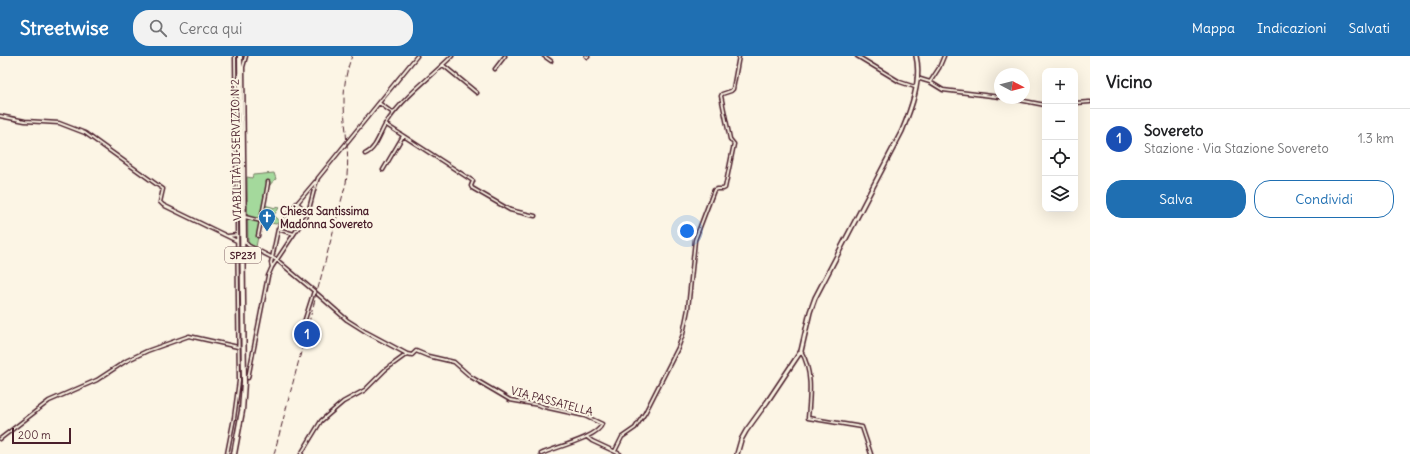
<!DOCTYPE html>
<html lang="it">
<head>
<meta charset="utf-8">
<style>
  :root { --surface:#fff; --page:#f2f2f2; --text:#202124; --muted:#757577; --line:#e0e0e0; --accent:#1f6fb2 }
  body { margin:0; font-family:Delius,sans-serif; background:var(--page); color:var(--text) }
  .controls { position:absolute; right:12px; top:12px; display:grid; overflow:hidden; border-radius:8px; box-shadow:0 4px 16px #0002 }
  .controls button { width:36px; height:36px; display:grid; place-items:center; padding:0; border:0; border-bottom:1px solid var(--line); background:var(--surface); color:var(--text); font:20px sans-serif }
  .compass { position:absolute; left:994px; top:12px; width:36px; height:36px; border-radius:50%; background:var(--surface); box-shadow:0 4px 16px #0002; rotate:97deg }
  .scale { position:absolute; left:12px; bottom:10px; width:59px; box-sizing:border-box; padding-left:4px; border:2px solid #4a1f2b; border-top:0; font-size:11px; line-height:14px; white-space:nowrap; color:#4a1f2b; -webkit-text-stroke:3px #fcf5e5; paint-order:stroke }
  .you { position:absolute; left:687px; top:175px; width:14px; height:14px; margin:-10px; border:3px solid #fff; border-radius:50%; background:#1a73e8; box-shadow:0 0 0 6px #1a73e833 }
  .badge { display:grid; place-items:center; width:26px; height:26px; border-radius:50%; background:var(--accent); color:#fff; font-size:13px; font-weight:700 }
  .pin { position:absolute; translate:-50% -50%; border:2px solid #fff; box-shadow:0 1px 4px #0006 }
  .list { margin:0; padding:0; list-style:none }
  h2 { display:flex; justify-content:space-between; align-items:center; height:52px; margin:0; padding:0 16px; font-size:17px }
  h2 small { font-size:13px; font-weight:400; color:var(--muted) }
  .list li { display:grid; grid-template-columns:26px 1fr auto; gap:12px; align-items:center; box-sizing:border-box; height:60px; padding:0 16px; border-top:1px solid var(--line) }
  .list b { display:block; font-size:15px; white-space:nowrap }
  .list p { margin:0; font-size:13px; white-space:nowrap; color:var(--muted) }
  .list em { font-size:13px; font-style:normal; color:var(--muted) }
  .actions { display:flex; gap:8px; padding:12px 16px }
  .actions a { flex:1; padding:9px 0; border:1px solid var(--accent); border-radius:16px; text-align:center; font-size:14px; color:var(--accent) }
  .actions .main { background:var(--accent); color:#fff }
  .icon { flex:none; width:22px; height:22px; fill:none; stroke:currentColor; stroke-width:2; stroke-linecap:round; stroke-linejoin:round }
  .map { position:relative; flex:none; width:1090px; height:398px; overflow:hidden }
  header { display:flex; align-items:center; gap:24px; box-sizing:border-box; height:56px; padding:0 20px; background:var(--accent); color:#fff }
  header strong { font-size:19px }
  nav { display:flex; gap:22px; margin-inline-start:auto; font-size:14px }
  .search { width:280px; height:36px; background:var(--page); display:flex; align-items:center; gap:10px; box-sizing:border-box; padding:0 14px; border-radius:16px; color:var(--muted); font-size:15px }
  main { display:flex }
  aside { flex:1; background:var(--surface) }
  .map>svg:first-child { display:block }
  .green { fill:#a4d99c; stroke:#777c64 }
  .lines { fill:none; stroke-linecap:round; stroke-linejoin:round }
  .minor-casing { stroke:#4a1f2b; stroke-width:5 }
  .major-casing { stroke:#4a1f2b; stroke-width:6 }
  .highway-casing { stroke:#4a1f2b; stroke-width:7 }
  .minor { stroke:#fcf5e5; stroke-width:2 }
  .major { stroke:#fcf5e5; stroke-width:3 }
  .highway { stroke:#fcf5e5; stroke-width:4 }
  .rail { stroke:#4a1f2b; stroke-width:1; stroke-dasharray:6 3; stroke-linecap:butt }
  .labels { text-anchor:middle; stroke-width:4; stroke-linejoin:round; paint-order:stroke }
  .shield { fill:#fcf5e5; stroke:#7f5f63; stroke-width:1 }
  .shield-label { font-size:10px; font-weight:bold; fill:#4a1f2b }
  .street-label { font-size:11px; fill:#4a1f2b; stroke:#fcf5e5 }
  .poi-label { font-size:11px; font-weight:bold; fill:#4a1f2b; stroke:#fcf5e5; text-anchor:start }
</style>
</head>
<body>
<header>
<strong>Streetwise</strong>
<div class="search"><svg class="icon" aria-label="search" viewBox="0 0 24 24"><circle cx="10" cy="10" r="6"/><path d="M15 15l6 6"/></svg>Cerca qui</div>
<nav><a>Mappa</a><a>Indicazioni</a><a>Salvati</a></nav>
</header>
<main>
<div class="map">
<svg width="1090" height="398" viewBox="0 0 1090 398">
  <rect width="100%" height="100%" fill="#fcf5e5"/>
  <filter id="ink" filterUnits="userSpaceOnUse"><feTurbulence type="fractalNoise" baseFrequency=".025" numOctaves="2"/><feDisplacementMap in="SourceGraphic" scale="8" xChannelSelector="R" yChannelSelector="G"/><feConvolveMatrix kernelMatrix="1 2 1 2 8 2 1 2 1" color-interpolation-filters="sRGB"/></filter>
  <g filter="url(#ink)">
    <!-- green -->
    <path class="green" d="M274 117 276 123C267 129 266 138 264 149L276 152 277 151 279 152 274 159 279 166 276 168 261 165 256 191 248 188 247 121 252 122 253 119Z"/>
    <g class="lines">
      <defs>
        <path id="minor" d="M246 0 243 11 245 186 249 190 277 204 314 235 300 279
          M544 0 551 5
          M586 0 588 1
          M857 0 900 26 915 31
          M443 9 477 37
          M495 13 505 0
          M917 22 930 26 943 34 1000 41
          M930 26 939 12 944 0
          M1008 42 1045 49
          M379 47 393 57
          M1075 47 1090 46
          M0 60 25 65 59 67 85 77 163 133 160 146 163 149 237 185
          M385 68 473 125 471 130 472 132 510 154 535 160
          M365 98C378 92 380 74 389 63 406 39 431 21 452 0
          M383 114 403 80
          M297 147 308 157
          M245 161 261 165 258 180
          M261 165C262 158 268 130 268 126
          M278 173 294 178
          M228 180 237 179
          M272 211 271 207 278 173 282 165 315 126
          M314 235 347 264 366 276 407 298 412 299 416 295 428 300 454 306 471 321 510 344 539 349 544 351 585 360 602 368C599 381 553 392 541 398
          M801 295C813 315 810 340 808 362L862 371 871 398
          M248 322 268 220 272 211 308 157 315 130 318 122 417 0
          M587 381 592 385 620 398
          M0 383 49 345 97 324 126 305 147 295 189 280 238 291
          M615 395 622 381 635 372 645 357 678 292 683 278 688 253 695 184 714 134 717 133H723L725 132 734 88 730 83 721 40 722 38 731 35 733 33 739 0
          M227 398 234 362 239 325 235 0
          M301 398 321 365 343 346 365 334 385 314 407 298"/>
        <path id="major" d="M737 398 741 384 746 375 767 346 801 295 810 256 815 242 902 75C911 53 922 24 916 0"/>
        <path id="highway" d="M234 398 242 355 244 326 240 0"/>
      </defs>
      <!-- minor casing -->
      <use href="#minor" class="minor-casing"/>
      <!-- major casing -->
      <use href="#major" class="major-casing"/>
      <!-- highway casing -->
      <use href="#highway" class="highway-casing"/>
      <!-- minor -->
      <use href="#minor" class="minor"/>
      <!-- major -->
      <use href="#major" class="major"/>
      <!-- highway -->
      <use href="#highway" class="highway"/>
      <!-- rail -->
      <path class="rail" d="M274 398 346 127C353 82 334 45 352 0"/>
    </g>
  </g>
  <!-- icons -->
  <defs>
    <symbol id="church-pin" viewBox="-11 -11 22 30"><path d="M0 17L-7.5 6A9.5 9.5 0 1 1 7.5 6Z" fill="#1f6fb2" stroke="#fcf5e5"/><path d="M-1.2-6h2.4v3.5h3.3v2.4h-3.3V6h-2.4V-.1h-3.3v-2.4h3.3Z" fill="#fff"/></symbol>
  </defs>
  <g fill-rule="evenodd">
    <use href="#church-pin" x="257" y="151" width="20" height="27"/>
  </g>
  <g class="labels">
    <!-- shield labels -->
    <rect class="shield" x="225" y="191" width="36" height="16" rx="3"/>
    <g class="shield-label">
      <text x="243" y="203">SP231</text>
    </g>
    <!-- street labels -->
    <g class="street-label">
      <text transform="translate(236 94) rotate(-91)" y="4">VIABILITÀ DI SERVIZIO N°2</text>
      <text transform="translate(552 345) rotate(15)" y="4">VIA PASSATELLA</text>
    </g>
    <!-- poi labels -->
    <g class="poi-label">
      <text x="280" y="159">Chiesa Santissima<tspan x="280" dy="13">Madonna Sovereto</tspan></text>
    </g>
  </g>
</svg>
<div class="controls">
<button>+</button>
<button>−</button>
<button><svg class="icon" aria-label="locate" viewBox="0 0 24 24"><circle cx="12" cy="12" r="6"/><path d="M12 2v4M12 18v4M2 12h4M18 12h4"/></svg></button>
<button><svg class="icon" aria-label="layers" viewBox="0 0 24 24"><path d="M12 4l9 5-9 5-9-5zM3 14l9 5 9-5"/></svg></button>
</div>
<svg class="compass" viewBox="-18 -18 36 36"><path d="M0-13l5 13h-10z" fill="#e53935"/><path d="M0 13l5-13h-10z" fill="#757577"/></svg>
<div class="scale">200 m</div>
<div class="you"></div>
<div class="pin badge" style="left:307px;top:278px;background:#1a4fb4">1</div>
</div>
<aside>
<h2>Vicino<small></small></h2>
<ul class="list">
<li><span class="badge" style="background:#1a4fb4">1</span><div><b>Sovereto</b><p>Stazione · Via Stazione Sovereto</p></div><em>1.3 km</em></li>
</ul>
<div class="actions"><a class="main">Salva</a><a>Condividi</a></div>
</aside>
</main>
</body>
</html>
